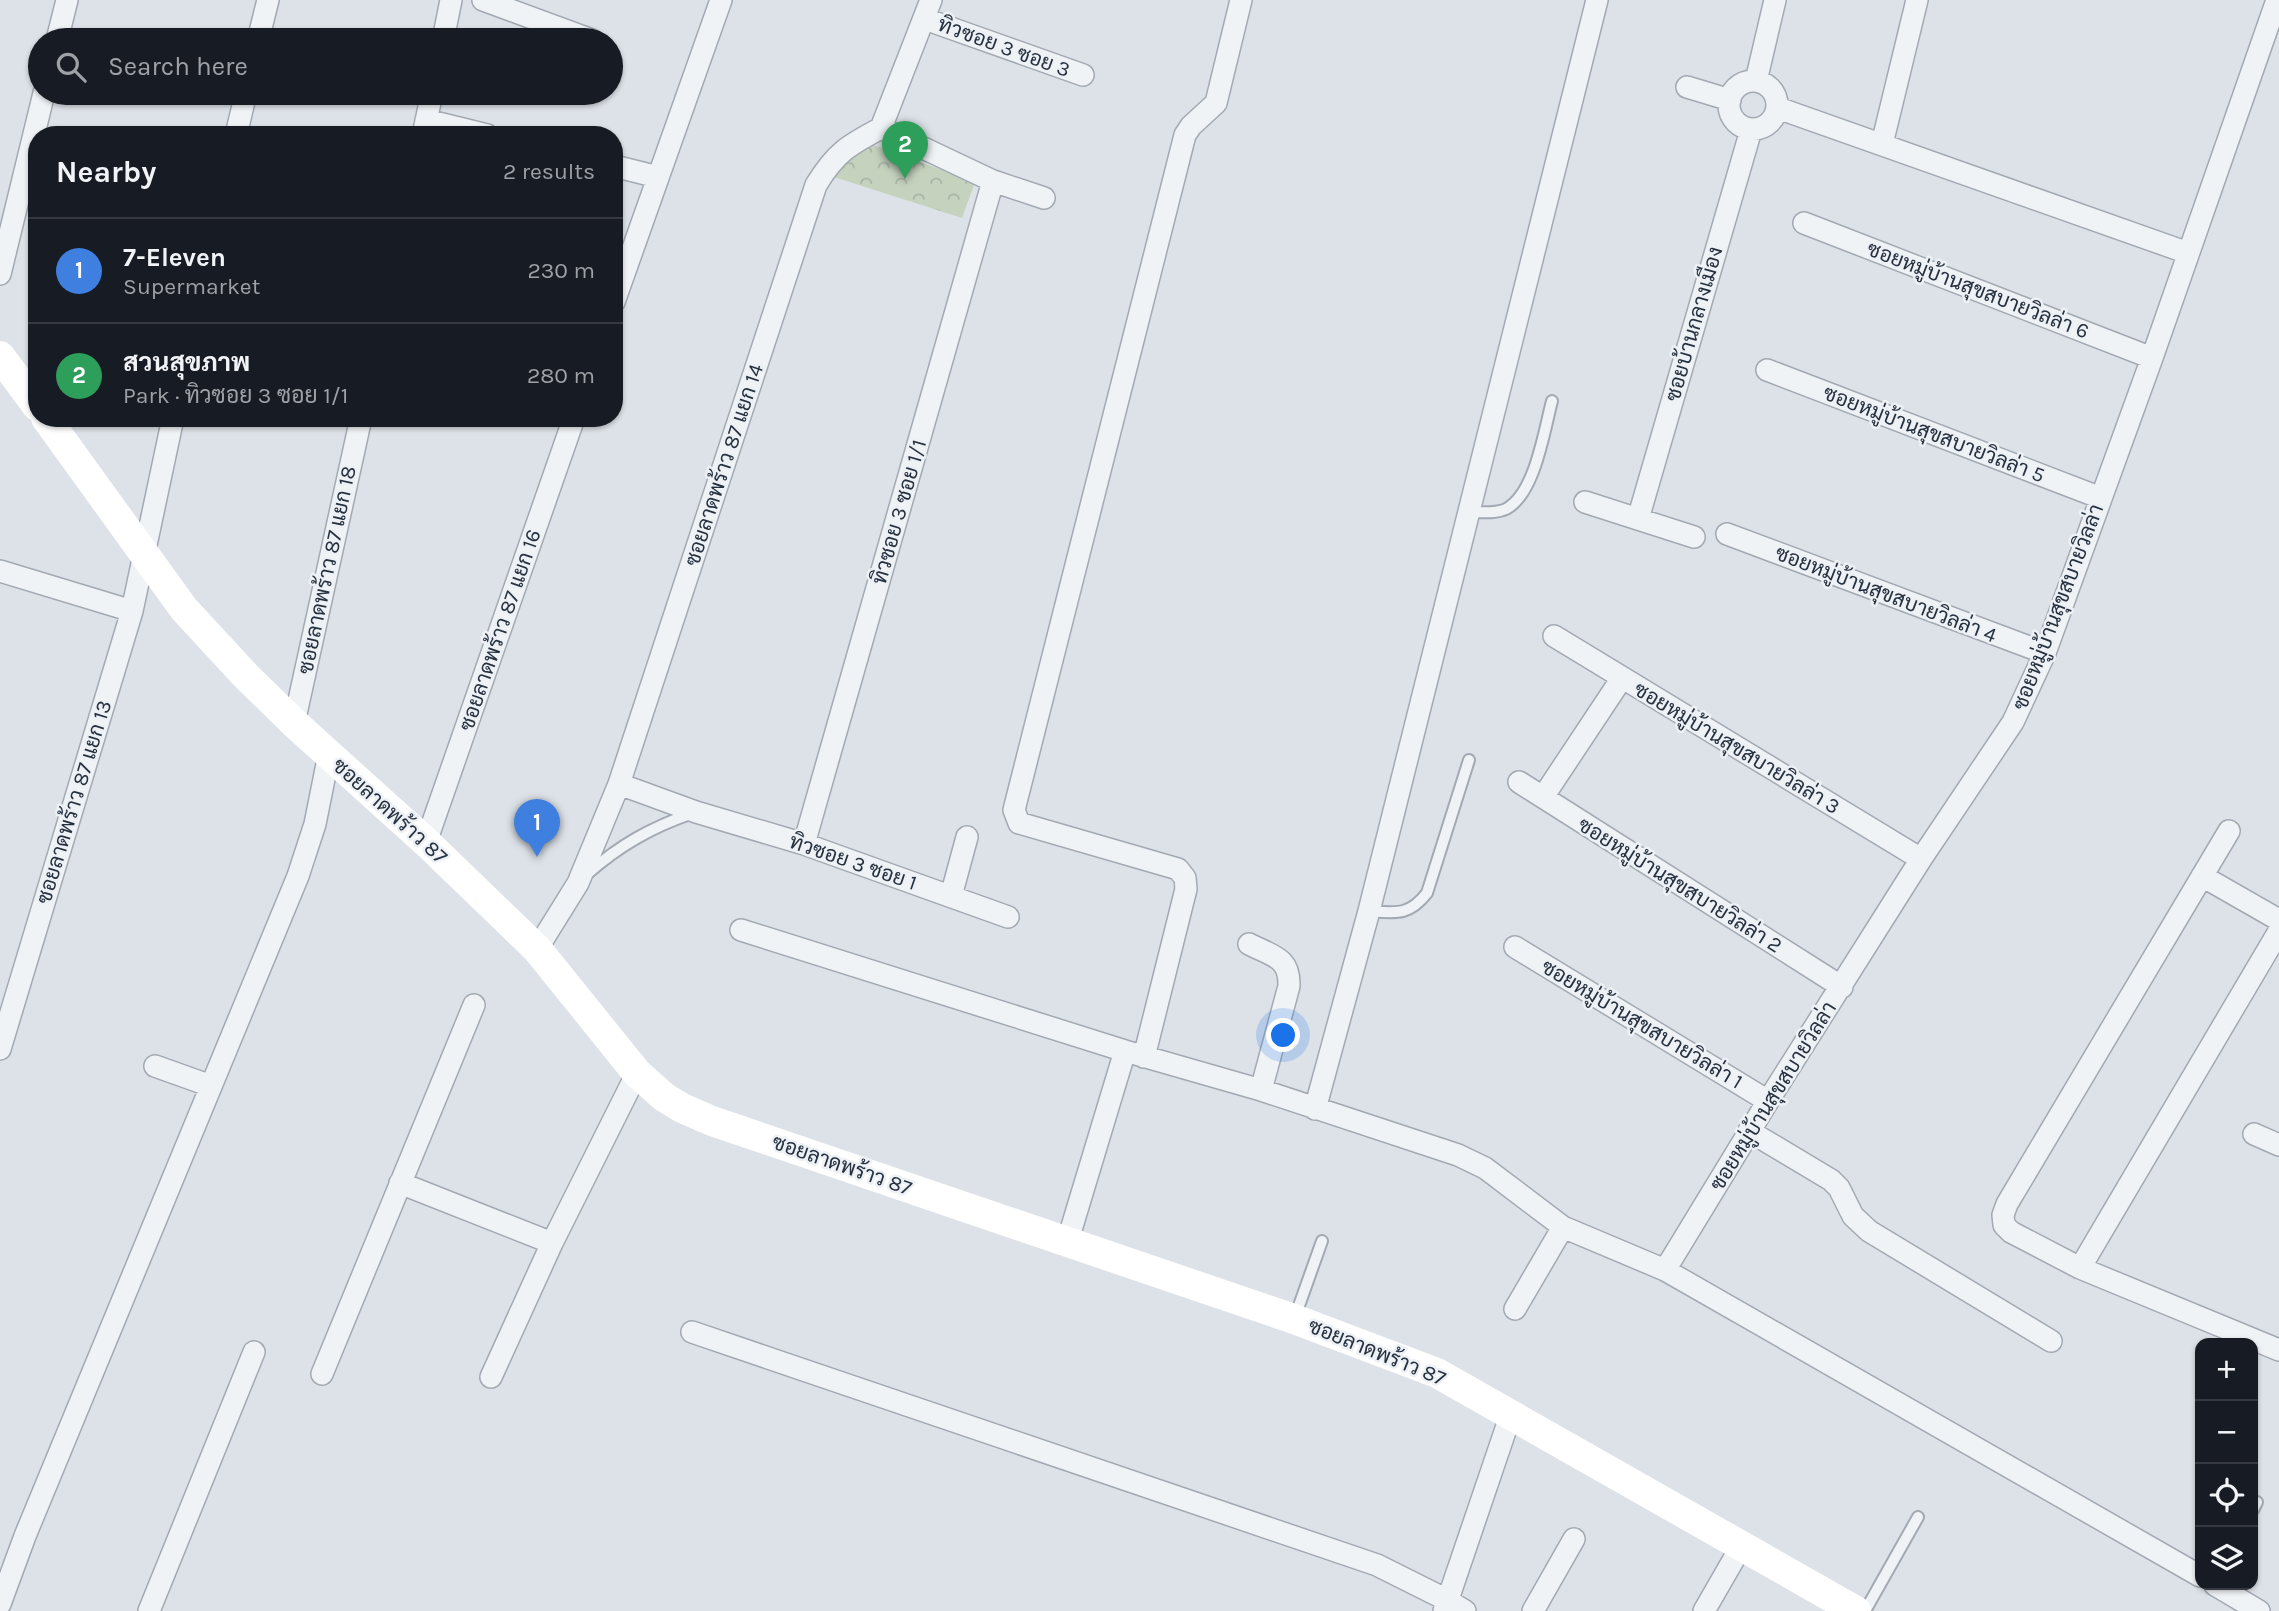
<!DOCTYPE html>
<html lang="en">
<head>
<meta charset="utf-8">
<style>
  :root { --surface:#171b24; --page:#20242c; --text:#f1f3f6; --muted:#9ea1a6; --line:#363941; --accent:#0b8043 }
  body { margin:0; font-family:Karla,Sarabun,sans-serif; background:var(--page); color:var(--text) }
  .controls { position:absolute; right:21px; bottom:21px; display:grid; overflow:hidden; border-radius:14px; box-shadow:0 2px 5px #0004 }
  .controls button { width:63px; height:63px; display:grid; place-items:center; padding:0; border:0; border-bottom:2px solid var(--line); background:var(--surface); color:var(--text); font:35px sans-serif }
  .you { position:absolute; left:1284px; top:1036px; width:24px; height:24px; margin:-18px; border:5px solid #fff; border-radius:50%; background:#1a73e8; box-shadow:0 0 0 10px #1a73e833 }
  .badge { display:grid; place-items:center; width:46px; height:46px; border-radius:50%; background:var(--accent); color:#fff; font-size:23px; font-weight:700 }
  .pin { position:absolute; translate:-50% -58px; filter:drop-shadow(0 2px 4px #0008) }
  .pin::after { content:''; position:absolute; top:37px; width:24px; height:21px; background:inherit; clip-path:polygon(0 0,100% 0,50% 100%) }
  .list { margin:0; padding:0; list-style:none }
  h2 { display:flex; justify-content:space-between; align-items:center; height:91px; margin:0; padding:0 28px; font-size:30px }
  h2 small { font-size:23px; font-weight:400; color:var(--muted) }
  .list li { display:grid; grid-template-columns:46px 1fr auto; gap:21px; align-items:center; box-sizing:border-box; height:105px; padding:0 28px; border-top:2px solid var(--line) }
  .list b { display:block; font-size:26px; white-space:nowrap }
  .list p { margin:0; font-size:23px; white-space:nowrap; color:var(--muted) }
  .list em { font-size:23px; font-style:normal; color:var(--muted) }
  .icon { flex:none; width:38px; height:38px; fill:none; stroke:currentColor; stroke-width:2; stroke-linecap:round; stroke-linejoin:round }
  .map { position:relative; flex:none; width:2279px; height:1611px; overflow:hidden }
  .search { position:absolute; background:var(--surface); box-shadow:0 2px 5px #0004; left:28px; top:28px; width:595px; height:77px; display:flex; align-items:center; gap:18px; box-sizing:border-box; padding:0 24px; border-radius:38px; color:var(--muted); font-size:26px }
  .panel { position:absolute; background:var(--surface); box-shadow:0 2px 5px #0004; left:28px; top:126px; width:595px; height:301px; border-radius:28px }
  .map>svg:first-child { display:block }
  .forest { fill:url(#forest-crowns) }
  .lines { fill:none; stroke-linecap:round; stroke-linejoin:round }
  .lane-casing { stroke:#a2a9b2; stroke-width:14 }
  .street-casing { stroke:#a2a9b2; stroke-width:24 }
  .lane { stroke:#f0f3f6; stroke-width:10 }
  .street { stroke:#f0f3f6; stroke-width:21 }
  .secondary { stroke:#fff; stroke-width:30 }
  .labels { text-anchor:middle; stroke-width:5; stroke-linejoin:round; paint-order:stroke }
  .street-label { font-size:21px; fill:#26313f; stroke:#edf1f5 }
</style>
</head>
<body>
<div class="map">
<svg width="2279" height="1611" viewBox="0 0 2279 1611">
  <defs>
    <pattern id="forest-crowns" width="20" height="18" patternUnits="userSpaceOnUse" patternTransform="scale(1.75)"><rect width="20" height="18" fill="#c5d2be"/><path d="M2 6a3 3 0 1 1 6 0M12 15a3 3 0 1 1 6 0" fill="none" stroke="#a9b5a4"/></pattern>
  </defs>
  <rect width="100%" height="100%" fill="#dde2e8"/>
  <!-- forest -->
  <path class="forest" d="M868 143 975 182 962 218 834 177 842 161Z"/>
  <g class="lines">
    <defs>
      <path id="lane" d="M1468 512C1480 512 1495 514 1506 509 1535 494 1544 431 1552 401
        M587 874C620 845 652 827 693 813
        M1369 911C1396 913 1409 916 1427 893L1469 760
        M1295 1317 1322 1241
        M2253 1510 2257 1502
        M1865 1611 1918 1517"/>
      <path id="street" d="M483 0 592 40
        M925 19 1083 75
        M57 40 67 0
        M258 40 268 0
        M443 40 451 0
        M1729 105a24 24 0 1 1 48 0a24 24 0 1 1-48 0Z
        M1756 81 1775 0
        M1687 87 1730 100
        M1778 108 2188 253
        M426 120 487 135
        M236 135 246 93
        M423 135 432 93
        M1882 144 1917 0
        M614 166 658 177
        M993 181 1044 198
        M1804 223 2152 358
        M0 274 44 93
        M614 302 721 0
        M1767 370 2101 498
        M1585 502 1694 537
        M1638 519 1751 130
        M1727 534 2045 653
        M0 571 132 611
        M1554 636 1921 859
        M294 723 361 418
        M1519 782 1842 987
        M619 784 696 812 804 844 1008 917
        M1543 797 1622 678
        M2229 831 2007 1204 2003 1215 2004 1225 2011 1232 2080 1268 2279 1350
        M426 842 574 418
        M804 844 993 181 881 128
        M2202 876 2279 920
        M951 896 967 837
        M741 930 1125 1051 1261 1090 1458 1155 1485 1168 1563 1227 1665 1270 2200 1576
        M1249 944C1272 956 1290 957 1289 986L1261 1090
        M1515 947 1768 1101
        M537 949 578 883 619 784 816 185C836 152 849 145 881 128L931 0
        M0 1049 132 611 173 418
        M1144 1057 1186 889 1185 878 1178 869 1019 823 1014 810 1185 135 1191 126 1216 103 1241 0
        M155 1066 211 1086
        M1315 1109 1369 911 1597 0
        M1749 1131 1831 1180 1839 1188 1853 1216 1869 1231 2051 1341
        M2254 1134 2279 1145
        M400 1183 552 1243
        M1067 1243 1125 1051
        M2080 1268 2279 931
        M1665 1270 1768 1101 1921 859 2013 722 2045 653 2152 358 2277 0
        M1515 1309 1563 1227
        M692 1332 1377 1565 1447 1600 1465 1611
        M322 1374 474 1005
        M491 1377 552 1243 637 1073
        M2215 1585 2259 1611
        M0 1604 25 1536 298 876 315 824 329 754
        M149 1611 254 1352
        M1444 1611 1511 1414
        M1533 1611 1574 1539
        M1704 1611 1742 1545"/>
    </defs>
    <!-- lane casing -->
    <use href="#lane" class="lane-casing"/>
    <!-- street casing -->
    <use href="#street" class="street-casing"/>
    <!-- lane -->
    <use href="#lane" class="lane"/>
    <!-- street -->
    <use href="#street" class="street"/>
    <!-- secondary -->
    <path class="secondary" d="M0 356 37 406
      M46 418 184 609 245 675 294 723 426 842 537 949 637 1073 664 1097 682 1108 712 1121 1294 1319 1437 1373 1856 1611"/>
  </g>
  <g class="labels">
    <!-- street labels -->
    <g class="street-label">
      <text transform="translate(1004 47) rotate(20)" y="7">ทิวซอย 3 ซอย 3</text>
      <text transform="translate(1978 290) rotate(21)" y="7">ซอยหมู่บ้านสุขสบายวิลล่า 6</text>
      <text transform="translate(1694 324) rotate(-74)" y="7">ซอยบ้านกลางเมือง</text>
      <text transform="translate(1934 434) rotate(21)" y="7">ซอยหมู่บ้านสุขสบายวิลล่า 5</text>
      <text transform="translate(724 465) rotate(-72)" y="7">ซอยลาดพร้าว 87 แยก 14</text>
      <text transform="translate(899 512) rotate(-74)" y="7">ทิวซอย 3 ซอย 1/1</text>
      <text transform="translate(327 570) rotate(-78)" y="7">ซอยลาดพร้าว 87 แยก 18</text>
      <text transform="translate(1886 594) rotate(21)" y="7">ซอยหมู่บ้านสุขสบายวิลล่า 4</text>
      <text transform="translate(2058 607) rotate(-69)" y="7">ซอยหมู่บ้านสุขสบายวิลล่า</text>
      <text transform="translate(500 630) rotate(-71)" y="7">ซอยลาดพร้าว 87 แยก 16</text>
      <text transform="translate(1737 748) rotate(31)" y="7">ซอยหมู่บ้านสุขสบายวิลล่า 3</text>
      <text transform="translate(74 802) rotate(-73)" y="7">ซอยลาดพร้าว 87 แยก 13</text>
      <text transform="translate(390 811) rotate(42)" y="7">ซอยลาดพร้าว 87</text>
      <text transform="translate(853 862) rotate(19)" y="7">ทิวซอย 3 ซอย 1</text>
      <text transform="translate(1680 885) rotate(32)" y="7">ซอยหมู่บ้านสุขสบายวิลล่า 2</text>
      <text transform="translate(1642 1024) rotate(31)" y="7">ซอยหมู่บ้านสุขสบายวิลล่า 1</text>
      <text transform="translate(1773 1096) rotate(-58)" y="7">ซอยหมู่บ้านสุขสบายวิลล่า</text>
      <text transform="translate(842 1165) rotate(19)" y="7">ซอยลาดพร้าว 87</text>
      <text transform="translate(1377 1352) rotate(22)" y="7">ซอยลาดพร้าว 87</text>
    </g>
  </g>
</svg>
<div class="controls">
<button>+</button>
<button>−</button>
<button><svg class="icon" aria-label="locate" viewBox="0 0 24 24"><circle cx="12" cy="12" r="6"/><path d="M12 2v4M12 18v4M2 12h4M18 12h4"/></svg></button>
<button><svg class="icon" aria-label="layers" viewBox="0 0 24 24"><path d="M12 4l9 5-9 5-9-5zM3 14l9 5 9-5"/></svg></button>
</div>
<div class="you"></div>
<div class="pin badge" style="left:537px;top:857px;background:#3f7fe0">1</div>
<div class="pin badge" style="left:905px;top:179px;background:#2e9e5b">2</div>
<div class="search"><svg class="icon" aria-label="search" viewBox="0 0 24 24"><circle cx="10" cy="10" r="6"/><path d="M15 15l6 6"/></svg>Search here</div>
<section class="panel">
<h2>Nearby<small>2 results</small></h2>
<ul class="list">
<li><span class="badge" style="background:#3f7fe0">1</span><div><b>7-Eleven</b><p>Supermarket</p></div><em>230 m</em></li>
<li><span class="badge" style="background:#2e9e5b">2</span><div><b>สวนสุขภาพ</b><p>Park · ทิวซอย 3 ซอย 1/1</p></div><em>280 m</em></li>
</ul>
</section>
</div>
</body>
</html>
